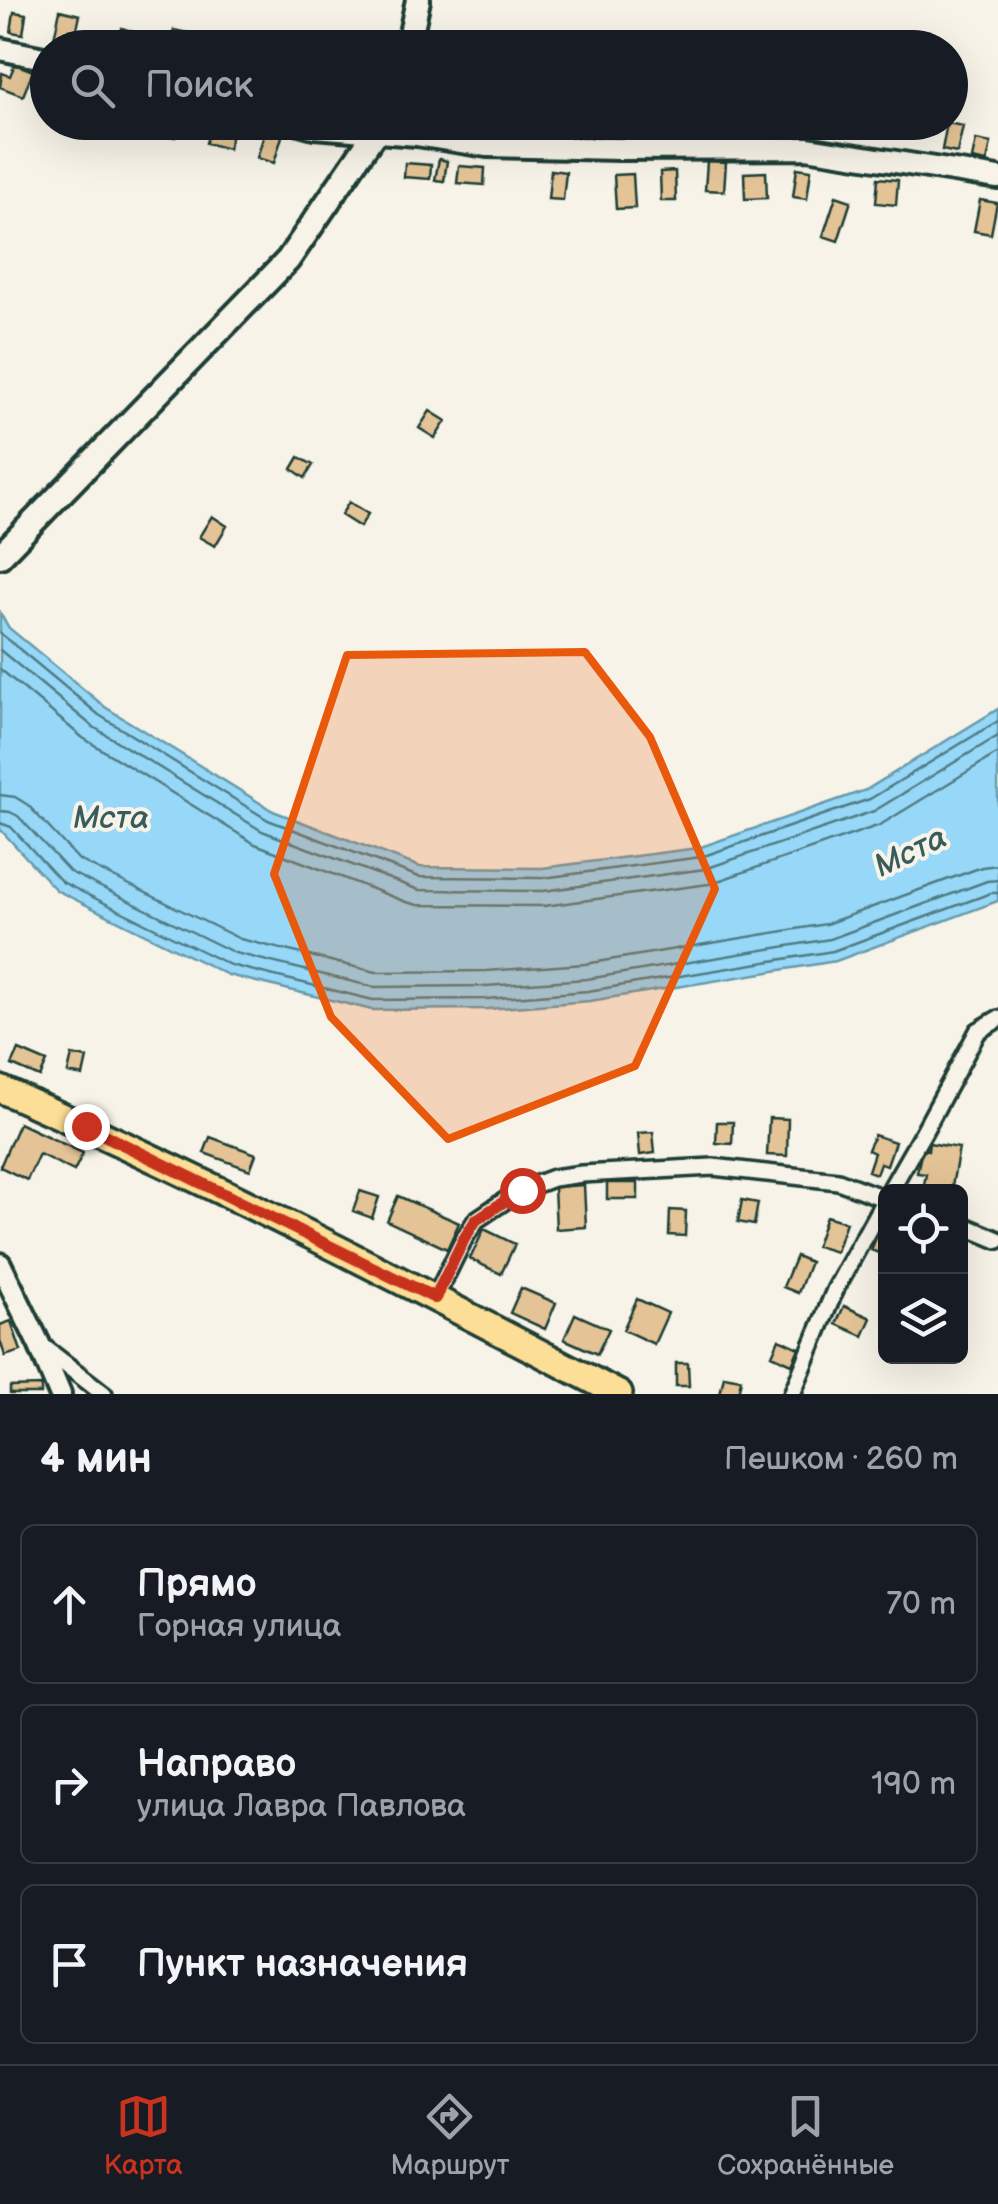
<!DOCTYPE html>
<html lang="ru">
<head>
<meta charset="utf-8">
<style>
  :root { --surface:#171b24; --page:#242831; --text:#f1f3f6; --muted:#9ea1a6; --line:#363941; --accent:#c8321e }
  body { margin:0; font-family:"Balsamiq Sans",sans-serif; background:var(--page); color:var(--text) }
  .controls { position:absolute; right:30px; bottom:30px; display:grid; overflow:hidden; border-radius:15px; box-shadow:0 10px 40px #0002 }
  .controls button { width:90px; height:90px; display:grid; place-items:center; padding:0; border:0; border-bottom:2px solid var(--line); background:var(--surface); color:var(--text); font:50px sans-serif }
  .stop { position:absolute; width:30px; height:30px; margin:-22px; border:8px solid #c8321e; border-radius:50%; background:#fff }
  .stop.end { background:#c8321e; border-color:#fff; box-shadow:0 2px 10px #0008 }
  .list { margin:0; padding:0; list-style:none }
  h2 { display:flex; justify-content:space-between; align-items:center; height:130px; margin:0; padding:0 40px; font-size:42px }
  h2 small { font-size:32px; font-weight:400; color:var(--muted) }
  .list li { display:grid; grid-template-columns:65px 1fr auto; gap:30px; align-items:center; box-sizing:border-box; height:160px; margin:0 20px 20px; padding:0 20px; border:2px solid var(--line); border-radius:15px }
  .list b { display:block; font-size:38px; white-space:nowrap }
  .list p { margin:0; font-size:32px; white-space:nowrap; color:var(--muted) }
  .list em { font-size:32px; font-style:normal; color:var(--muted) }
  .icon { flex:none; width:55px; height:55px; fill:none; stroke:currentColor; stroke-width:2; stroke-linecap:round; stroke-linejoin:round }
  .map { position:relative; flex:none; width:998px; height:1394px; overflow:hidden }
  .search { position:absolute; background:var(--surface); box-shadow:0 10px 40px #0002; left:30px; right:30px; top:30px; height:110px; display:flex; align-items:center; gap:25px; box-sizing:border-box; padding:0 35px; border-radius:55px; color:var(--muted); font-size:38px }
  .sheet { height:670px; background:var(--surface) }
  nav { display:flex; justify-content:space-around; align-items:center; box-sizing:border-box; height:140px; border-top:2px solid var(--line); background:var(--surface); font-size:28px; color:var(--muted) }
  nav a { display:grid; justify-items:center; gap:5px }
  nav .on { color:var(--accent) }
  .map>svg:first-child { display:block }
  .water { fill:#97d8f9; stroke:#679aaa; stroke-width:2.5 }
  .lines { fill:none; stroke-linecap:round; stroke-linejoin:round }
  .shore { stroke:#4f7b83; stroke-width:2.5 }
  .building { fill:#e4c496; stroke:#1f3d34; stroke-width:2.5 }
  .minor-casing { stroke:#1f3d34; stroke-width:22 }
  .tertiary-casing { stroke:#1f3d34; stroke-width:28 }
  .secondary-casing { stroke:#1f3d34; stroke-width:30 }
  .primary-casing { stroke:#1f3d34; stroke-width:32 }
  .minor { stroke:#f7f3e8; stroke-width:15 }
  .tertiary { stroke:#f7f3e8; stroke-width:20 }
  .secondary { stroke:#f7f3e8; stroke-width:22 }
  .primary { stroke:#fdde96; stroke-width:25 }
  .route { stroke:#c8321e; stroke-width:12 }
  .marked { fill:#e8590c; fill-opacity:0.2; stroke:#e8590c; stroke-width:8; stroke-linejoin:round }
  .labels { text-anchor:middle; stroke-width:8; stroke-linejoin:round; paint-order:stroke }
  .water-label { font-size:32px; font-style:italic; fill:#375c5b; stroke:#f7f3e8 }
</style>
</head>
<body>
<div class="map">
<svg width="998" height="1394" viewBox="0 0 998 1394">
  <rect width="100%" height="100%" fill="#f7f3e8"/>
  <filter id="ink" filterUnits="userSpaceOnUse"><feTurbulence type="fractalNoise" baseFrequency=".01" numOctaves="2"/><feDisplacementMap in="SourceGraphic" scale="20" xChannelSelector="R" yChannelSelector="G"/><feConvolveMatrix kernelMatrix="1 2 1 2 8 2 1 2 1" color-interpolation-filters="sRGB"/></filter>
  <g filter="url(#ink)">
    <!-- water -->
    <path class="water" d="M0 613 9 628 105 707 273 811 420 867 542 868 698 848 866 790 998 709V901L836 961 590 1001 488 1009 372 1010 228 975 56 890 0 829Z"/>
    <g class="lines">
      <!-- shore -->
      <path class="shore" d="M0 633 99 715 268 820 419 877 543 878 701 857 870 799 998 721
        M0 650 92 726 262 831 419 890 543 891 705 869 874 811 998 736
        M0 669 83 738 255 844 406 902 418 905 544 906 709 884 880 825 998 753
        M0 795 15 797 28 805 79 860 240 939 376 972 486 971 585 964 826 924 982 867 998 865
        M0 811 10 812 18 816 70 872 235 953 374 987 486 986 587 979 830 939 987 881 998 880
        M0 823 11 827 62 882 230 965 373 1000 487 999 588 991 833 951 991 893H998"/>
    </g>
    <!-- building -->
    <path class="building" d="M60 10 80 15 73 47 53 43Z
      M14 12 26 14 23 34 11 32Z
      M122 28 134 32 130 48H117Z
      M174 30 192 34 189 48H169Z
      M216 38 235 41 234 48H215Z
      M15 64 33 71 23 96 0 87 2 73 10 76Z
      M162 122H179L175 137 159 133Z
      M212 122 235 123 228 149 206 143Z
      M459 122H481V130H459Z
      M512 122H527L528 135 513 136Z
      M567 122H593V133L568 134Z
      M887 122H911L909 134 886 130Z
      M947 123 963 126 957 153 942 150Z
      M266 128 283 133 274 163 257 158Z
      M976 140 991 143 987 162 972 159Z
      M439 159 447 161 444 181 435 180Z
      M707 161 726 162 724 191 705 190Z
      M405 163 431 165 430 179 404 177Z
      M459 166 485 168 484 185 457 183Z
      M797 168 811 170 807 199 793 197Z
      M551 170 566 172 563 200 548 199Z
      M675 171 676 201H661L660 172Z
      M766 172 767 198 745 199 744 173Z
      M633 174 635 208 616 209 614 175Z
      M878 178 898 180 896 205 876 203Z
      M836 196 851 201 838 241 823 236Z
      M980 200 997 203 991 234 974 231Z
      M430 411 446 421 435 438 419 428Z
      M299 457 313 465 305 478 292 469Z
      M349 502 368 514 360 527 341 515Z
      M212 516 227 526 215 546 199 537Z
      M19 1050 47 1062 40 1077 12 1065Z
      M72 1055 87 1058 83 1076 68 1073Z
      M769 1118 788 1119 787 1156 767 1155Z
      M717 1122H733L732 1144 716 1143Z
      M19 1123 83 1153 74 1171 39 1154 27 1180 0 1167Z
      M653 1132 655 1153 640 1155 638 1133Z
      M874 1135 895 1142 887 1165 880 1163 876 1174 868 1171 874 1153 868 1150Z
      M210 1137 256 1154 250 1170 204 1153Z
      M929 1143 959 1148 951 1192 923 1190 926 1174 917 1173 922 1149 928 1150Z
      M607 1183H638V1199H607Z
      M584 1185 586 1227 556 1229 554 1187Z
      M360 1191 379 1197 372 1218 353 1211Z
      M398 1196 459 1223 447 1249 387 1221Z
      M742 1200 758 1203 754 1225 738 1222Z
      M670 1210 686 1211 685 1236 669 1235Z
      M826 1216 846 1222 836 1252 816 1246Z
      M484 1229 515 1244 501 1274 470 1259Z
      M878 1233 886 1236V1256L871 1250Z
      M796 1256 810 1262 798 1293 783 1287Z
      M521 1288 556 1303 545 1329 510 1313Z
      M637 1299 668 1313 654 1344 623 1330Z
      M844 1306 871 1318 863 1336 836 1324Z
      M575 1314 609 1329 597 1354 564 1339Z
      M11 1321 21 1351 5 1356 0 1340V1325Z
      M779 1339 799 1348 792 1364 772 1355Z
      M676 1363H688L689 1386H676Z
      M724 1376 741 1379 738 1394H720Z
      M41 1386V1394H10V1387Z"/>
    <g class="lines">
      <defs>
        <path id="minor" d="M889 1192 924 1131 978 1031 998 1019
          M960 1224 998 1240
          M435 1298 464 1239 476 1220 521 1190 553 1178 582 1174 713 1167 838 1181 886 1199
          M42 1346 104 1394
          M792 1394 835 1290 886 1197"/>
        <path id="tertiary" d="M0 49 48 59
          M296 122 314 127 417 135 487 146 619 149 807 148 998 178
          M0 1264 39 1344 60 1394"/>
        <path id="secondary" d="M408 48 418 0
          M0 556 288 260 376 131 380 122"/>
        <path id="primary" d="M0 1089C211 1181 416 1288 619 1394"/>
      </defs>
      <!-- minor casing -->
      <use href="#minor" class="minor-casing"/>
      <!-- tertiary casing -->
      <use href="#tertiary" class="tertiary-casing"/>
      <!-- secondary casing -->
      <use href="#secondary" class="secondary-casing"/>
      <!-- primary casing -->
      <use href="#primary" class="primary-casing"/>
      <!-- minor -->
      <use href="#minor" class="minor"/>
      <!-- tertiary -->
      <use href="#tertiary" class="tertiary"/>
      <!-- secondary -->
      <use href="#secondary" class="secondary"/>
      <!-- primary -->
      <use href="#primary" class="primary"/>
    </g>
  </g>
  <g class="lines" filter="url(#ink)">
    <!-- route -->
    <path class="route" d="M86 1126 435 1298 464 1239 476 1220 522 1190"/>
  </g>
  <!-- marked area -->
  <path class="marked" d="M585 652 650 737 715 889 635 1066 448 1139 331 1017 274 874 347 655Z"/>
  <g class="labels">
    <!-- water labels -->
    <g class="water-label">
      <text x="111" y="828">Мста</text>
      <text transform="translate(910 851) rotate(-26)" y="11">Мста</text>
    </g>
  </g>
</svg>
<div class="controls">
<button><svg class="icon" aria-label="locate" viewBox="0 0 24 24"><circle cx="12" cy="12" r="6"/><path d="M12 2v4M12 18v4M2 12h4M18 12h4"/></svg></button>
<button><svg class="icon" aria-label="layers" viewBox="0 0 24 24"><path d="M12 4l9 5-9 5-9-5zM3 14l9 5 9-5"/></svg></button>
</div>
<div class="stop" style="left:522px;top:1190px"></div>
<div class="stop end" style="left:86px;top:1126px"></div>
<div class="search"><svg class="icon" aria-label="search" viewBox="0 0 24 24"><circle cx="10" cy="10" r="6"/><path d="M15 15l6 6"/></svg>Поиск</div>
</div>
<section class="sheet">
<h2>4 мин<small>Пешком · 260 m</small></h2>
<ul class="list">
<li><svg class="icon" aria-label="ahead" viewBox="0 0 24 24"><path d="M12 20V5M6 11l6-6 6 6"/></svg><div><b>Прямо</b><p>Горная улица</p></div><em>70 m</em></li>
<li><svg class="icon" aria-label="right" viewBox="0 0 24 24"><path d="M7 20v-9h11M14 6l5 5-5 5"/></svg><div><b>Направо</b><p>улица Лавра Павлова</p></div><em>190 m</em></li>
<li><svg class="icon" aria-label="arrive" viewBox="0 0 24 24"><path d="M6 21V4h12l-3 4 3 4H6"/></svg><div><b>Пункт назначения</b></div></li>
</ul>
</section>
<nav>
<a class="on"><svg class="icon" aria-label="map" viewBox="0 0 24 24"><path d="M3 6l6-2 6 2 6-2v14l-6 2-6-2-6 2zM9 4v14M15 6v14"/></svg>Карта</a>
<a><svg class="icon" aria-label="directions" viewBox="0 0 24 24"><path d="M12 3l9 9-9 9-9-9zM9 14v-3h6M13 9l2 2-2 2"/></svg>Маршрут</a>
<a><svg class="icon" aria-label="saved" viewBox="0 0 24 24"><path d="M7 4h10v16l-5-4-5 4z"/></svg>Сохранённые</a>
</nav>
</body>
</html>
